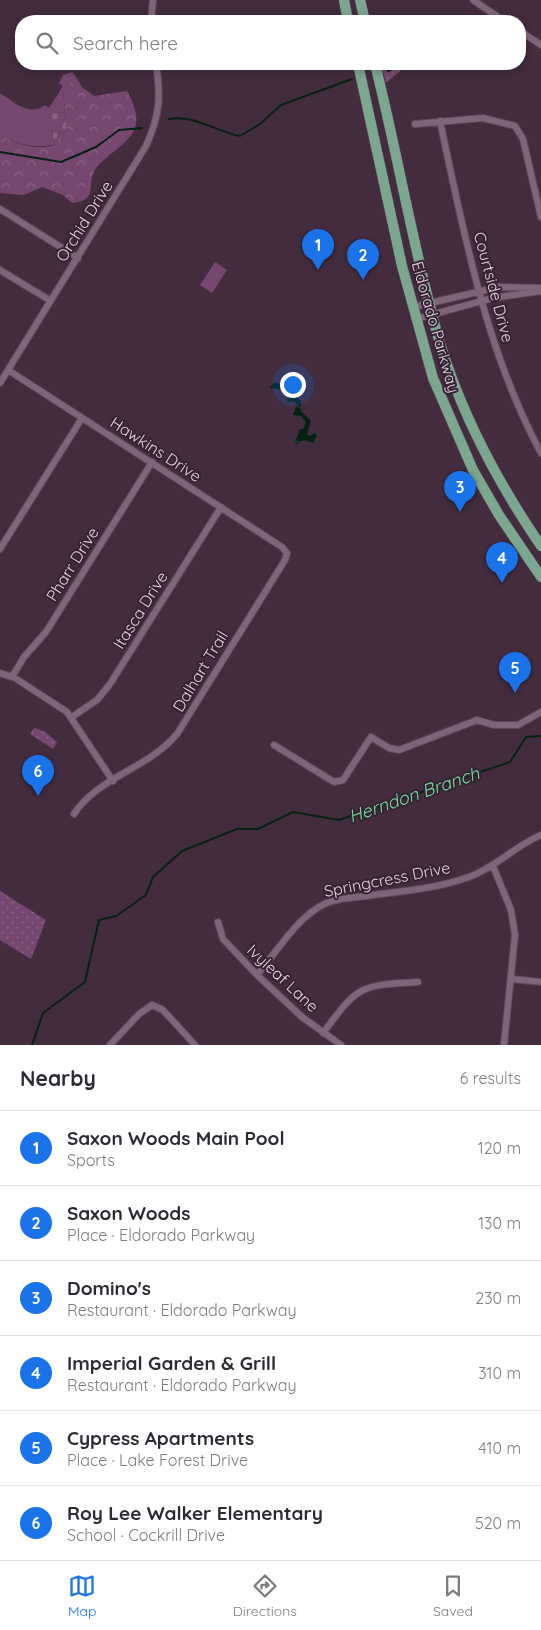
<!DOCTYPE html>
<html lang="en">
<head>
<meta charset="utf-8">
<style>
  :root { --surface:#fff; --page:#f7f7f7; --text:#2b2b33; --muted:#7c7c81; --line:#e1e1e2; --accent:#1a73e8 }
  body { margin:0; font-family:Quicksand,sans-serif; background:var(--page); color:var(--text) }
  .you { position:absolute; left:292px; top:384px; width:18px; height:18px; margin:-12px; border:4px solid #fff; border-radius:50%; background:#1a73e8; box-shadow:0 0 0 8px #1a73e833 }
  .badge { display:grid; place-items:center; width:32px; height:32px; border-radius:50%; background:var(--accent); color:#fff; font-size:16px; font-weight:700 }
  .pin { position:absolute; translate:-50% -41px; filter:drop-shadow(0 1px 2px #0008) }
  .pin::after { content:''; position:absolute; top:26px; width:18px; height:15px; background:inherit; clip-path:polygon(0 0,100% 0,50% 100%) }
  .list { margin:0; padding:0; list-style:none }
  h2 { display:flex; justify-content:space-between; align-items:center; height:65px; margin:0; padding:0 20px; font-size:21px }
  h2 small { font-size:16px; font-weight:400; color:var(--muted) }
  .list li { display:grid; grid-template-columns:32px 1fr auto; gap:15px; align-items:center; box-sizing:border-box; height:75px; padding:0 20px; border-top:1px solid var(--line) }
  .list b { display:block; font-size:19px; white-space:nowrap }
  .list p { margin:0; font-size:16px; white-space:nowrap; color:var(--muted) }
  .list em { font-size:16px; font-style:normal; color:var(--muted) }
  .icon { flex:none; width:28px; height:28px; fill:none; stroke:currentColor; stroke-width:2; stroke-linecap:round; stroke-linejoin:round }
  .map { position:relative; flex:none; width:541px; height:1045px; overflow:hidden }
  .search { position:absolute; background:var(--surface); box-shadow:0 2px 8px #0003; left:15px; right:15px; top:15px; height:55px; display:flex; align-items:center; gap:12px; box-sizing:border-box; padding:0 18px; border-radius:20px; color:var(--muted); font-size:19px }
  .sheet { height:515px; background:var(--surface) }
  nav { display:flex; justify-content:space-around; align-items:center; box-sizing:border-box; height:70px; border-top:1px solid var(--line); background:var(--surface); font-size:14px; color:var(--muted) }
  nav a { display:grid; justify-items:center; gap:2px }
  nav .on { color:var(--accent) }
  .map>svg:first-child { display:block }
  .green { fill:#76486f }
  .forest { fill:url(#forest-crowns) }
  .cemetery { fill:url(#cemetery-stones) }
  .park { fill:url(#park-dots) }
  .water { fill:url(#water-ripples) }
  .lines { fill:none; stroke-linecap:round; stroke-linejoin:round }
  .stream { stroke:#062112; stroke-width:2 }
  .minor-casing { stroke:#5c4959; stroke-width:8 }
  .primary-casing { stroke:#5c4959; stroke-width:11 }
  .minor { stroke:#7f657a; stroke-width:6 }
  .primary { stroke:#7ba68f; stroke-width:10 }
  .labels { text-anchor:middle; stroke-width:4; stroke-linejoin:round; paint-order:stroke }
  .street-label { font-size:16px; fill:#e1d3df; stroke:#372234 }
  .water-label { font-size:18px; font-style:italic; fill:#70e1a0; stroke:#372234 }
</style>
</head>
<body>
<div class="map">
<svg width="541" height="1045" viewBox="0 0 541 1045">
  <defs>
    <pattern id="forest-crowns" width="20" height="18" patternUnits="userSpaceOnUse" patternTransform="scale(1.25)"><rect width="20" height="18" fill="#76486f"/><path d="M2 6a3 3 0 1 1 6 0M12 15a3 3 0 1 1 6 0" fill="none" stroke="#896283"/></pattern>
    <pattern id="cemetery-stones" width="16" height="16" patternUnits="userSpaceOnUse" patternTransform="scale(1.25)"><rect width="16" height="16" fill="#76486f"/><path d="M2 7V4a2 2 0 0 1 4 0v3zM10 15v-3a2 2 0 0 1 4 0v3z" fill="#896283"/></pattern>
    <pattern id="park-dots" width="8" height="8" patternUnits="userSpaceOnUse" patternTransform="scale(1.25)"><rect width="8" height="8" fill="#76486f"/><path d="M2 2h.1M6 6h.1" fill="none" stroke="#896283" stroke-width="1.8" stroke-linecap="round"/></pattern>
    <pattern id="water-ripples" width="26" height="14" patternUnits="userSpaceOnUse" patternTransform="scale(1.25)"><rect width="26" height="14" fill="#062112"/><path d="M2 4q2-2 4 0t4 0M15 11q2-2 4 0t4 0" fill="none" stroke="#2a4034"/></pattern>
  </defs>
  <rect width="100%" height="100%" fill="#422c3e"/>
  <!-- green -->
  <path class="green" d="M72 72 76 77 63 90 65 112 49 114 54 145C34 148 17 145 0 135V93C14 102 29 117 45 105L49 108 63 86 59 83 63 75Z
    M215 262 227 270 212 293 200 285Z"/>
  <!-- forest -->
  <path class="forest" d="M76 77 82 87 94 96 127 91C132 101 138 112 136 124 133 143 104 155 95 170 86 185 99 200 72 203L63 195 42 187 24 195 0 193V135C17 145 39 151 58 144L57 133 67 132 63 90Z"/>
  <!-- cemetery -->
  <path class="cemetery" d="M65 112 67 132 57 133 58 144 54 145 49 114Z"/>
  <!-- park -->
  <path class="park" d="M381 64H420L405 67 386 83Z
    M34 728 44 731 57 742 53 749 30 734Z
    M0 891 46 920 31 959 0 940Z"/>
  <!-- water -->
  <path class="water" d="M274 382C285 384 293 395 301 401V411L311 421 307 434 310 436 315 432 317 436 313 443 304 440 297 444 295 442 300 429H303L306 422 301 416 293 415 297 404 294 402H288L286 400 289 396 286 391 270 388Z"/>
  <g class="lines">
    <!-- stream -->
    <path class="stream" d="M466 64 479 67
      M388 71 402 64
      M169 119C193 114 217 132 240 136L260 124 281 105 352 79
      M0 152 61 162 96 147 119 130 142 128
      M32 1045 43 1013 85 982 99 920 116 916 146 895 153 877 182 851 237 829H258L293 812 339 820 510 762 526 737 541 736"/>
    <defs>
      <path id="minor" d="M473 0 504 21
        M151 21 153 0
        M520 31 541 45
        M440 121C464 234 486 351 541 453
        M415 124 483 118 515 126 523 139 541 217
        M0 209 78 258
        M0 270 51 301
        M413 307 499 287 541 288
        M416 319 493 298 541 291
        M8 370 282 547 287 553 285 560 177 734C149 768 98 777 74 814
        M0 383 146 146C160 115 161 97 156 64
        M0 549 82 418
        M0 673 15 678 67 712 113 781
        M12 677 24 657 46 632 152 462
        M72 717 97 700 110 684 221 507
        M274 745 334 782 343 780 371 737 389 748 399 750 477 720 494 725H518L541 712
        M493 866 511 910 515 935 504 1045
        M218 922 223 939 257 975 302 1017 341 1045
        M257 975C276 953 294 922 319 907 332 898 351 898 367 896 401 891 436 889 469 877 496 867 515 846 541 835
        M512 979 541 982
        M323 1033C358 986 359 985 418 982
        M110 1045 139 1014 152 1005 163 1010 195 1045"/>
      <path id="primary" d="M344 0 348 21
        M360 0 365 21
        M358 64 402 266 433 378 473 470 499 515 541 577
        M375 64C398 155 413 249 439 340 461 413 498 483 541 546"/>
    </defs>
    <!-- minor casing -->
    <use href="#minor" class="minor-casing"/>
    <!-- primary casing -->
    <use href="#primary" class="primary-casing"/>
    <!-- minor -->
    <use href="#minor" class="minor"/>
    <!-- primary -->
    <use href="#primary" class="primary"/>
  </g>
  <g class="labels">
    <!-- street labels -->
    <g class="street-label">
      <text transform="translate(84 221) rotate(-58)" y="6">Orchid Drive</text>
      <text transform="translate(494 287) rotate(75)" y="6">Courtside Drive</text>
      <text transform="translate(436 327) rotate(74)" y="6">Eldorado Parkway</text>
      <text transform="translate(156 449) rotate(33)" y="6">Hawkins Drive</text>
      <text transform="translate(72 564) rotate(-58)" y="6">Pharr Drive</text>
      <text transform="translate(140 610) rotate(-58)" y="6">Itasca Drive</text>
      <text transform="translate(200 671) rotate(-59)" y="6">Dalhart Trail</text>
      <text transform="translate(387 879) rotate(-11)" y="6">Springcress Drive</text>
      <text transform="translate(283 978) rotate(43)" y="6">Ivyleaf Lane</text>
    </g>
    <!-- water labels -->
    <g class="water-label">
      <text transform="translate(414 795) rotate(-19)" y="6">Herndon Branch</text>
    </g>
  </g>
</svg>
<div class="you"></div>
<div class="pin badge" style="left:318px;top:270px">1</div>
<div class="pin badge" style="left:363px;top:280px">2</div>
<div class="pin badge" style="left:460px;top:512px">3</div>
<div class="pin badge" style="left:502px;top:583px">4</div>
<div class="pin badge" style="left:515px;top:693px">5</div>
<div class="pin badge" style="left:38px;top:796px">6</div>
<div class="search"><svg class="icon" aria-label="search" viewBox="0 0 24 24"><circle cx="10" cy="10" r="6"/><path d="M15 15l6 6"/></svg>Search here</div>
</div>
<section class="sheet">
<h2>Nearby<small>6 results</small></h2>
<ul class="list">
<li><span class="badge">1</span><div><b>Saxon Woods Main Pool</b><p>Sports</p></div><em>120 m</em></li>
<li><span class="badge">2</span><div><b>Saxon Woods</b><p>Place · Eldorado Parkway</p></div><em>130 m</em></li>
<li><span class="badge">3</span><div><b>Domino's</b><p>Restaurant · Eldorado Parkway</p></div><em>230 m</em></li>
<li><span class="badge">4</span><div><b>Imperial Garden &amp; Grill</b><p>Restaurant · Eldorado Parkway</p></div><em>310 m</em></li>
<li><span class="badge">5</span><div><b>Cypress Apartments</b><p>Place · Lake Forest Drive</p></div><em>410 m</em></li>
<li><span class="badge">6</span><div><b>Roy Lee Walker Elementary</b><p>School · Cockrill Drive</p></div><em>520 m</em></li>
</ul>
</section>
<nav>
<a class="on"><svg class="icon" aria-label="map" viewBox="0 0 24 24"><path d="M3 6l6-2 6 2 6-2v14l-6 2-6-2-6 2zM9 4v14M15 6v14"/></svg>Map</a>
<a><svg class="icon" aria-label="directions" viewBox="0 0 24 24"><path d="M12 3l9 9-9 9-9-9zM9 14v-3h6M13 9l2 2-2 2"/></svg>Directions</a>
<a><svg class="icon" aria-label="saved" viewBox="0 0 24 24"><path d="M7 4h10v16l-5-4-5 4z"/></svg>Saved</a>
</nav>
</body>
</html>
